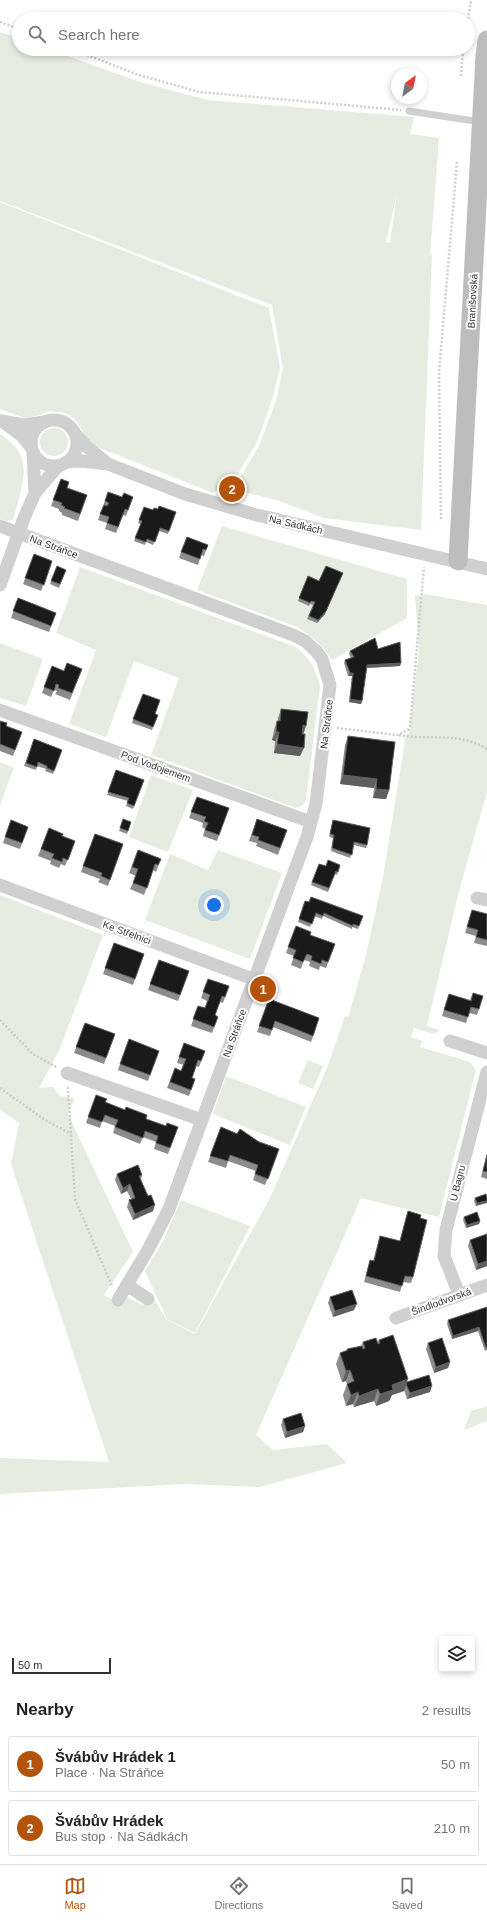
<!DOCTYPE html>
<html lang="en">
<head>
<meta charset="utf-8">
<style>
  :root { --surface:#fff; --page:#f6f6f6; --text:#202124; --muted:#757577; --line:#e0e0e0; --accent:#b45309 }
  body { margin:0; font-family:Arial,sans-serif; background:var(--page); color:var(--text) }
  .controls { position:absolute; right:12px; bottom:12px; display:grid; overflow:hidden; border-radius:4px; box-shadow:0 2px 6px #0003 }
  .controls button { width:36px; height:36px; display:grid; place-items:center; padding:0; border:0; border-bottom:1px solid var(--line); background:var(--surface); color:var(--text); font:20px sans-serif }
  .compass { position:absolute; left:391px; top:68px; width:36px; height:36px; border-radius:50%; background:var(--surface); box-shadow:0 2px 6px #0003; rotate:32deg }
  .scale { position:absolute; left:12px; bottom:10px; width:99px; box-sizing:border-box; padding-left:4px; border:2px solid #333; border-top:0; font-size:11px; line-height:14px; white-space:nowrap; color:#333; -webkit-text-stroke:3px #fff; paint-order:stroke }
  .you { position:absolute; left:214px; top:905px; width:14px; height:14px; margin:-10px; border:3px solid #fff; border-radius:50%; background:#1a73e8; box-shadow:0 0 0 6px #1a73e833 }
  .badge { display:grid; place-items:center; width:26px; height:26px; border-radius:50%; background:var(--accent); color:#fff; font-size:13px; font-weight:700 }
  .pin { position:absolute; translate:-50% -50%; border:2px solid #fff; box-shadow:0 1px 4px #0006 }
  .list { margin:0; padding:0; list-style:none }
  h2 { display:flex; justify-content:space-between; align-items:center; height:52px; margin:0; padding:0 16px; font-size:17px }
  h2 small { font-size:13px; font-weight:400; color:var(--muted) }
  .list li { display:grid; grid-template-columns:26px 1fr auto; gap:12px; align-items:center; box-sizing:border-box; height:56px; margin:0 8px 8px; padding:0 8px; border:1px solid var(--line); border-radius:4px }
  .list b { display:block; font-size:15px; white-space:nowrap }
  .list p { margin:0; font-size:13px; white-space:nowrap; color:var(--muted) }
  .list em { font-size:13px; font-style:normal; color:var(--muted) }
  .icon { flex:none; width:22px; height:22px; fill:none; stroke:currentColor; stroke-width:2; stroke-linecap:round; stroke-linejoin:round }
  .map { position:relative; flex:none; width:487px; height:1684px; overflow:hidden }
  .search { position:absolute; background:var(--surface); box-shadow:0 2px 6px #0003; left:12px; right:12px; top:12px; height:44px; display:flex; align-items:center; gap:10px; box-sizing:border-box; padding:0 14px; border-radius:22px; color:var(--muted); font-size:15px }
  .sheet { height:180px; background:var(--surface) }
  nav { display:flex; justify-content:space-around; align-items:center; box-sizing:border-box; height:56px; border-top:1px solid var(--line); background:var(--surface); font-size:11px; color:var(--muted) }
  nav a { display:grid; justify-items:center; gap:2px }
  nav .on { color:var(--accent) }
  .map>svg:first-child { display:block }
  .green { fill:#e6ecdf; fill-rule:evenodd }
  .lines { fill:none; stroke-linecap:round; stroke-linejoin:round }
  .path { stroke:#cdcdcd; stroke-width:2.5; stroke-dasharray:2 2; stroke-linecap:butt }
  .lane { stroke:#d0d0d0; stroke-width:7 }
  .street { stroke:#d0d0d0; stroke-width:13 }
  .secondary { stroke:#bdbdbd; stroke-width:19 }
  .wall { fill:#8c8c8c }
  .shaded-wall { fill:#5f5f5f }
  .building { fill:#1a1a1a; stroke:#5f5f5f }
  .labels { text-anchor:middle; stroke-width:4; stroke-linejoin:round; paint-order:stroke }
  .street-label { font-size:10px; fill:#333; stroke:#fff }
</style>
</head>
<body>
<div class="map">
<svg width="487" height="1684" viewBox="0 0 487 1684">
  <rect width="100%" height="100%" fill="#fff"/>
  <!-- green -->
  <path class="green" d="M0 32 19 38V49H48L143 83 208 100 414 117 410 134 439 138 430 255H432L421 530 324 518 280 501 228 488 219 493 241 476 259 446 276 401 283 368 272 305 0 201ZM397 194 390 243H389L386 242Z
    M0 202 269 308 280 368 273 397 257 442 238 474 213 493 90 444 75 419 65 413 50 411 27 419 0 409Z
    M40 442a14 14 0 1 1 28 0a14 14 0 1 1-28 0Z
    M0 434C37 457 22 485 13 520L7 521 0 519Z
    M222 526 407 579V618L332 660C322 645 312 636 297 627L197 590Z
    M80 567 296 647C311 660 315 667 320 686L306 800 302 806 296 808 151 755 179 678 134 661 106 737 69 724 96 650 56 633Z
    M424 594 487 605V792L459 891 427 1026 440 1030 434 1034 414 1028 411 1037 422 1041 420 1047 470 1062 476 1070 439 1217 361 1198 256 1435 273 1450 327 1444 347 1463 260 1487 185 1484 0 1494V1458L109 1462 11 1164 19 1123 0 1110V895L103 935 59 1051 39 1088 53 1087 60 1096 75 1098 68 1114 133 1252 104 1295 116 1302 127 1297 143 1305 150 1292 166 1319 195 1334 270 1198 327 1068 345 1016 348 1017 350 1011 366 955 383 877 404 747 406 734 409 732 419 649 415 595 423 596Z
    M0 643 43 659 26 706 0 698Z
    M0 762 14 768 0 805Z
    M151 775 193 790 168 852 129 837Z
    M218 850 282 873 250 959 145 920 170 854 208 870Z
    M308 1060 323 1066 313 1089 298 1083Z
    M226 1076 306 1107 290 1145 213 1114Z
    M181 1200 250 1226 195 1333 167 1319 145 1271 163 1241Z
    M487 1406V1421L464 1430 471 1411Z"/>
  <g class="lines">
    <!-- path -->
    <path class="path" d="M468 19 471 0
      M0 22 19 29
      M72 49 136 74 199 92 401 110
      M461 76 463 49
      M441 519 439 373 457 161
      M337 728 397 735 408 730 410 726 424 567
      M399 735C430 741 458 731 487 749
      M0 1020 33 1054 58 1068
      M68 1087 75 1199 112 1286
      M0 1088 45 1120 71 1134"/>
    <!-- lane -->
    <path class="lane" d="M409 111 481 122"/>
    <!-- street -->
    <path class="street" d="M31 443a23 23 0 1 1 46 0a23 23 0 1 1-46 0Z
      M1 421 25 425 44 422
      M3 422 21 435 31 447
      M76 435 87 447 108 464
      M33 454 35 493
      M66 462 82 461 108 464 185 494 253 514 487 569
      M0 526 293 635 305 641 316 651 322 659 330 685 316 804 307 837 169 1209 149 1248 118 1300
      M0 585 24 518 35 493 59 465
      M0 710 311 822
      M0 885 253 979
      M477 898 487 900
      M450 1041 487 1053
      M67 1073 202 1120
      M127 1285 148 1299
      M459 1294 444 1256 446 1230 487 1072
      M396 1318 487 1285"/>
    <!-- secondary -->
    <path class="secondary" d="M458 561 485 56 487 40"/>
  </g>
  <!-- wall -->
  <path class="wall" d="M61 479 67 488 87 495 78 521 62 515V513L59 511V509L51 506Z
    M108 492 122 497H133L126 516 123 515 116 533 105 529 107 523 98 520Z
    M144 507 153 510 158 509 176 512 168 534 159 531 153 545 146 542 145 545 134 541 141 524 138 523Z
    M187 537 208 545 204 556 201 555 198 565 179 558Z
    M34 554 52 561 41 591 23 584Z
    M57 566 66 570 59 588 50 584Z
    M308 576 325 614 317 623 307 619 313 605 310 604 309 606 298 601Z
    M18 598 56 613 49 632 11 618Z
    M378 649 401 663 400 666 367 668 362 701 361 704 349 702 352 676H348L344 663 345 660 351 658 349 654 350 651Z
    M52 666 64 671 82 669 70 700 55 694 57 691 54 690 51 697 42 693Z
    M143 694 155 714 158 715 152 730 132 723Z
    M281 709 303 734 300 756 274 753 275 741 272 740 274 730 277 721H278V718Z
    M0 721 6 726 22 732 13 756 0 751Z
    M348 736 389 790 386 799 373 798 374 788 340 784 345 745Z
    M34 739 62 750 53 774 45 771 46 769 37 766 36 770 24 766Z
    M116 770 144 780 133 809 126 806 128 801 107 795Z
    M197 797 229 808 217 841 203 836 205 829 202 827 203 823 189 818Z
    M123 819 131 822 127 834 119 831Z
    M257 819 287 830 278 855 256 846 257 843 249 841Z
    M11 820 28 827 20 849 3 843Z
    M333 820 367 845 366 848 354 845 350 858 331 851 333 838 329 837Z
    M49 828 62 836 75 841 65 866 61 864 59 868 50 864 51 861 38 856Z
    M95 834 123 844 108 886 98 882 100 879 81 872Z
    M138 850 161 859 156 872 153 870 144 895 130 889 136 876 129 873Z
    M340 865 337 875 335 874 328 892 311 885 312 882 326 866Z
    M305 901 363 916 358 929 352 927V929L323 916 322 919 314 916 310 927 298 922Z
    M472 910 487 914V946L474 943 476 936 465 933Z
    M296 926 310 935 335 944 326 968 320 966 319 970 309 966 310 962 304 960 301 969 291 965 294 956 286 953Z
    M114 943 144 954 133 985 103 974Z
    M159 960 189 971 178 1001 148 990Z
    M208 979 229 986 223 1003 220 1002 215 1015 218 1017 212 1033 191 1026 198 1006 205 1008 207 1001 201 998Z
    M263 982 265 990 264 994 259 992Z
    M473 993 479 1009 477 1015 469 1013 466 1023 442 1016 449 994 470 1000Z
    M269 999 319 1018 311 1042 273 1027 270 1036 257 1032Z
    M85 1023 115 1034 104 1064 74 1053Z
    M129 1039 159 1051 148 1081 118 1070Z
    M184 1043 205 1051 199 1067 196 1066 192 1078 195 1079 189 1096 167 1088 175 1068 181 1071 184 1065 177 1063Z
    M96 1095 105 1102 146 1119 166 1126 178 1127 168 1154 154 1149 156 1142 143 1137 140 1144 113 1133 115 1126 102 1121 100 1128 86 1123Z
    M221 1127 279 1149 265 1185 253 1180 256 1171 228 1161 226 1168 208 1162Z
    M487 1153V1179L481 1177Z
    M117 1174 142 1175 141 1180 153 1211 133 1220 127 1207 129 1200 131 1199 127 1191 121 1194 115 1180Z
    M487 1197 476 1206 474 1201 475 1198Z
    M408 1211 420 1218 413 1277 411 1283 403 1282 400 1292 364 1282 370 1260 373 1261 380 1236 400 1241 406 1217Z
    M464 1217 480 1221 479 1224 466 1228 463 1220Z
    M487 1234V1266L476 1270 468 1246 470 1240Z
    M330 1297 354 1310 333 1317 328 1303Z
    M487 1307V1350L485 1351 478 1331 452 1339 447 1324 448 1320Z
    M379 1340 407 1382 430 1392 407 1399 404 1390V1391L392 1395 389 1401 376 1406 374 1401 354 1407 353 1404 346 1406 343 1395 347 1384 346 1381 342 1382 336 1364 340 1353 346 1351 347 1349 361 1346 363 1342 377 1343Z
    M428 1343 450 1362 448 1368 434 1373 426 1349Z
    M283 1419 305 1426 303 1432 285 1438 281 1425Z"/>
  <!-- shaded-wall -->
  <path class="shaded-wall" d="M341 576 325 614 317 623 318 620Z
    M401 663 400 666 366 668 367 665Z
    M350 673H353L352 676H348Z
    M350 699 362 701 361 704 349 702Z
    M303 725 306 726 303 735 299 734Z
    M276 732H279L275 741 272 740Z
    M277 744 304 748 300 756 274 753Z
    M343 775 377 779 374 788 340 784Z
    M376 789 389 790 386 799 373 798Z
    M130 1184 127 1191 121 1194 123 1188Z
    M487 1201V1203L476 1206 477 1203Z
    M155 1205 153 1211 133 1220 135 1214Z
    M480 1221 479 1224 466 1228 467 1225Z
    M487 1261V1266L476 1270 478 1264Z
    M357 1304 354 1310 333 1317 335 1311Z
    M479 1327 478 1331 452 1339 453 1336Z
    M450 1362 448 1368 434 1373 436 1367Z
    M350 1370 346 1381 342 1382 346 1371Z
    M408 1379 404 1391 392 1395 389 1401 376 1406 380 1394 392 1385Z
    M432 1386 430 1392 407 1399 410 1393Z
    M378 1389 374 1401 354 1407 359 1396Z
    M358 1392 353 1404 346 1406 351 1395Z
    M305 1426 303 1432 285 1438 287 1432Z"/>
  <!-- building -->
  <path class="building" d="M61 479 69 482 67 488 87 495 80 514 64 508 65 507 61 505 62 503 53 500Z
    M108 492 122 497 124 493 133 497 128 510 125 509 118 527 107 523 109 517 100 514 104 505 107 506 109 503 105 501Z
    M159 506 176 512 169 531 160 528 155 542 147 539 146 542 135 538 142 521 139 520 144 507 153 510 154 508 158 509Z
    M187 537 208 545 206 550 203 549 200 559 181 552Z
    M34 554 52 561 44 585 25 578Z
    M57 566 66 570 60 584 51 581Z
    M326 566 343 573 326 611 318 620 309 616 315 602 311 601 310 603 299 598 308 576 319 581Z
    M18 598 56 613 51 626 13 611Z
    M375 638 378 649 400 642 401 663 367 665 362 701 350 699 353 673H350L345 660 354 657 350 651Z
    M67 663 82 669 72 693 58 688 59 685 56 684 54 691 44 687 52 666 64 671Z
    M143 694 160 700 155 714 158 715 153 727 133 719Z
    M281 709 308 712 306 726 303 725 302 734H305L304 748 277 744 279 732H276L277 721H280Z
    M0 721 7 723 6 726 22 732 15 750 0 744Z
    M348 736 395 742 389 790 376 789 377 779 343 775Z
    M34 739 62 750 54 771 47 768V766L38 762 37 767 26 763Z
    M116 770 144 780 134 806 127 803 129 798 108 792Z
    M197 797 229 808 219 835 205 830 208 823 204 821 206 817 191 812Z
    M123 819 131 822 128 831 120 828Z
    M257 819 287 830 280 848 258 840 259 837 252 835Z
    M11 820 28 827 22 843 5 837Z
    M333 820 370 828 367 845 354 842 352 855 332 848 334 835 330 834Z
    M49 828 63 834 62 836 75 841 68 860 63 858 62 862 52 858 54 854 41 849Z
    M95 834 123 844 110 880 101 876 102 873 83 866Z
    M138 850 161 859 158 865 155 864 147 888 133 883 138 869 132 867Z
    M328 860 340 865 338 872 336 871 329 888 312 882 319 864 326 866Z
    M311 897 363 916 359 926 353 924V926L324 913 323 916 316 913 312 924 299 919 305 901 309 902Z
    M472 910 487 914V940L476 937 478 930 467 927Z
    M296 926 311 932 310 935 335 944 328 962 322 960 321 964 311 960 312 956 307 954 303 962 293 958 296 950 288 947Z
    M114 943 144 954 135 979 105 968Z
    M159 960 189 971 180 995 150 984Z
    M208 979 229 986 225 997 222 996 215 1015 218 1017 214 1027 193 1019 198 1006 205 1008 210 995 203 992Z
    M263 982 267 983 265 990 260 989Z
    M473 993 483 996 479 1009 471 1007 468 1017 444 1010 449 994 471 1001Z
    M269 999 319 1018 313 1036 275 1021 272 1030 259 1026Z
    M85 1023 115 1034 106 1058 76 1047Z
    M129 1039 159 1051 150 1075 120 1064Z
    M184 1043 205 1051 201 1061 198 1060 192 1078 195 1079 191 1090 170 1082 175 1068 181 1071 186 1059 179 1057Z
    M96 1095 107 1099 105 1102 125 1110 126 1107 147 1115 146 1119 166 1126 167 1123 178 1127 170 1148 156 1143 158 1136 145 1131 143 1138 115 1127 118 1120 105 1115 102 1122 88 1117Z
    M221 1127 237 1134 240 1129 259 1142 279 1149 268 1179 255 1174 258 1165 230 1155 228 1161 210 1156Z
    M487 1155V1172L483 1171Z
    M138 1165 142 1175 139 1176 148 1196 151 1195 155 1205 135 1214 129 1200 135 1198 130 1184 123 1188 117 1174Z
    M486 1194 487 1197V1201L477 1203 475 1198Z
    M408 1211 421 1215 420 1218 427 1220 413 1277 405 1276 402 1286 366 1276 370 1260 374 1261 380 1236 400 1241Z
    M477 1212 480 1221 467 1225 464 1217Z
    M487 1234V1261L478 1264 470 1240Z
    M352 1290 357 1304 335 1311 330 1297Z
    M487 1307V1347L486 1348 479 1327 453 1336 448 1320Z
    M393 1335 408 1379 392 1385 393 1390 380 1394 378 1389 359 1396 358 1392 351 1395 347 1384 354 1381 350 1370 346 1371 340 1353 348 1350 347 1349 362 1346 363 1349 365 1348 363 1342 376 1338 378 1344 380 1343 379 1340Z
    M442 1338 450 1362 436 1367 428 1343Z
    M429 1375 432 1386 410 1393 406 1384 407 1382Z
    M301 1413 305 1426 287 1432 283 1419Z"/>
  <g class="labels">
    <!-- street labels -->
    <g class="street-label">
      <text transform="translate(472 301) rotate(-87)" y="4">Branišovská</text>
      <text transform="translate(296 524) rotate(13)" y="4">Na Sádkách</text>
      <text transform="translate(54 546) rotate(20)" y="4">Na Stráňce</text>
      <text transform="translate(326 724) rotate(-83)" y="4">Na Stráňce</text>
      <text transform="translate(156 766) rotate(20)" y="4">Pod Vodojemem</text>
      <text transform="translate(127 932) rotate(20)" y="4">Ke Střelnici</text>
      <text transform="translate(234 1033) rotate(-70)" y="4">Na Stráňce</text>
      <text transform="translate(457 1183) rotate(-76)" y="4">U Bagru</text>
      <text transform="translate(441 1301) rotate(-20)" y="4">Šindlodvorská</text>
    </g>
  </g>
</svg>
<div class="controls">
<button><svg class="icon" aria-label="layers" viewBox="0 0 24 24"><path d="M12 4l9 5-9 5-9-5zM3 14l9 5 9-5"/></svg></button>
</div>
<svg class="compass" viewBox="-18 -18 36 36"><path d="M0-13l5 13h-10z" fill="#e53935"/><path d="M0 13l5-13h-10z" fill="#757577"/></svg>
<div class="scale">50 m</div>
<div class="you"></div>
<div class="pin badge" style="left:263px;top:989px">1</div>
<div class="pin badge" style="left:232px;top:489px">2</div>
<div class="search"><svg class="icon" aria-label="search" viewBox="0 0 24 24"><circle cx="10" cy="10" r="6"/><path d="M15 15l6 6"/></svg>Search here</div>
</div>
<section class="sheet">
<h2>Nearby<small>2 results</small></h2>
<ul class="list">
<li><span class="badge">1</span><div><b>Švábův Hrádek 1</b><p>Place · Na Stráňce</p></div><em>50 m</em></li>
<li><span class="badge">2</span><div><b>Švábův Hrádek</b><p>Bus stop · Na Sádkách</p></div><em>210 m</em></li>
</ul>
</section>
<nav>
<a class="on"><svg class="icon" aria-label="map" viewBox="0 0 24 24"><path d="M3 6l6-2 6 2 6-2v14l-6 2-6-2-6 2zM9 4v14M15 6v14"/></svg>Map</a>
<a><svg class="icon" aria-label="directions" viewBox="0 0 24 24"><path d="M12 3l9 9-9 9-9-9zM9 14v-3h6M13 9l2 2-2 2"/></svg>Directions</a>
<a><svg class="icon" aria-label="saved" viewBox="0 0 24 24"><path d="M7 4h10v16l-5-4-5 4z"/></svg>Saved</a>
</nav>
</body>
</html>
